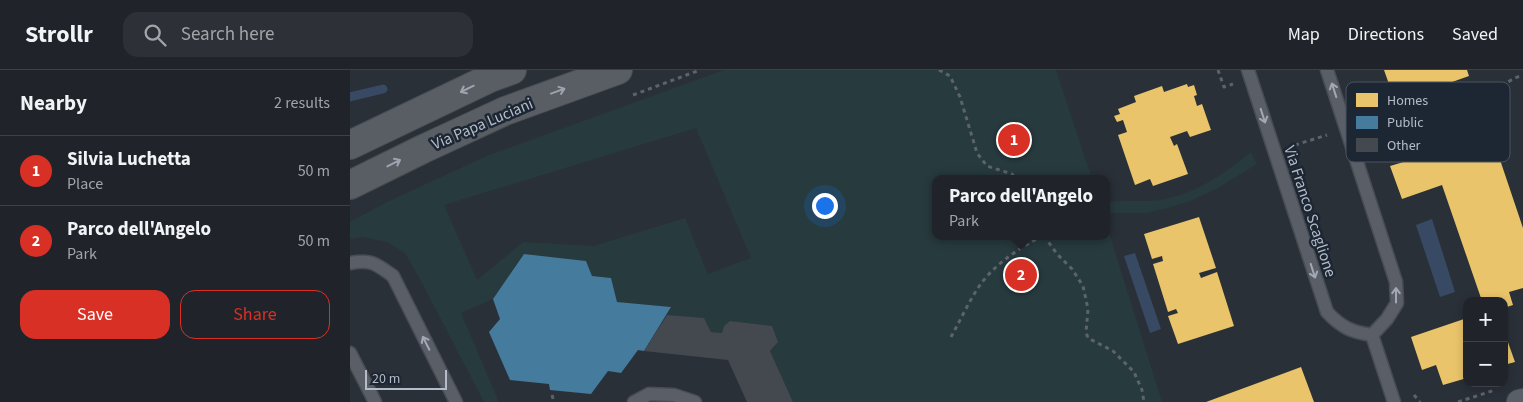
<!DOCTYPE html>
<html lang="en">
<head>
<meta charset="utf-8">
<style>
  :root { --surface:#20242a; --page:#2d3036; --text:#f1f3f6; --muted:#a2a4a8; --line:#3d4147; --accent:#d93025 }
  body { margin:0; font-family:"Source Sans 3",sans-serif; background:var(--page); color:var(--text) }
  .controls { position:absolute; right:15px; bottom:15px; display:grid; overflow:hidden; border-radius:10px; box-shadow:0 2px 8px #0003 }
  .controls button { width:45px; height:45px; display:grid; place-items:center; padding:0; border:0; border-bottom:1px solid var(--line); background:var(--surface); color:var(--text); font:25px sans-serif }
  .scale { position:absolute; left:15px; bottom:12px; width:82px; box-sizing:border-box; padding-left:5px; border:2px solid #b4bcc9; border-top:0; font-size:14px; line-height:18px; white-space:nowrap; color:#b4bcc9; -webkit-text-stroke:4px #1d2633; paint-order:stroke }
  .you { position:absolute; left:474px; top:135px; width:18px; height:18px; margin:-12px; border:4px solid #fff; border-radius:50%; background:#1a73e8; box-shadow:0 0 0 8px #1a73e833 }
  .badge { display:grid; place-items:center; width:32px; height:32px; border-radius:50%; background:var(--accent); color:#fff; font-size:16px; font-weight:700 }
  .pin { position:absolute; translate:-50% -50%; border:2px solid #fff; box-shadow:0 1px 5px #0006 }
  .popup { position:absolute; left:582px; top:105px; width:178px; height:65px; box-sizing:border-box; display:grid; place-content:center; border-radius:10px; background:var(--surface); filter:drop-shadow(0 1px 4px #0005); font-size:16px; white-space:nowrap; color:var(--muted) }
  .popup b { font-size:19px; color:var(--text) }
  .popup::after { content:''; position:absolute; left:50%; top:100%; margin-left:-10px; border:10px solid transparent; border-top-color:var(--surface) }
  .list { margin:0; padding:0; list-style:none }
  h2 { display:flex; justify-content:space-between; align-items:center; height:65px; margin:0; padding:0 20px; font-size:21px }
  h2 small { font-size:16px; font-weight:400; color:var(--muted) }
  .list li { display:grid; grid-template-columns:32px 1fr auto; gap:15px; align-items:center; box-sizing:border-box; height:70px; padding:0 20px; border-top:1px solid var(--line) }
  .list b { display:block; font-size:19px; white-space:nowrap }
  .list p { margin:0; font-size:16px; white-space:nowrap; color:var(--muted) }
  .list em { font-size:16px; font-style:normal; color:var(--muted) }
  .actions { display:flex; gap:10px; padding:15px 20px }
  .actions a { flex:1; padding:11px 0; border:1px solid var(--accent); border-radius:15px; text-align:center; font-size:18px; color:var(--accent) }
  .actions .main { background:var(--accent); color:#fff }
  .icon { flex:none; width:28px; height:28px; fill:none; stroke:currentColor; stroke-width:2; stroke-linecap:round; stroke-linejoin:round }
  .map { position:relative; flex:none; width:1173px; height:332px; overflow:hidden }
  header { display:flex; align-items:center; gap:30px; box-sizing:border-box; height:70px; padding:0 25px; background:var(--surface); border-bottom:1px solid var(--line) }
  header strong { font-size:24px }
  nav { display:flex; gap:28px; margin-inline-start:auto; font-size:18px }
  .search { width:350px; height:45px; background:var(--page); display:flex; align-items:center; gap:12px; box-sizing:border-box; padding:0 18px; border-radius:15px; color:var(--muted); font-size:19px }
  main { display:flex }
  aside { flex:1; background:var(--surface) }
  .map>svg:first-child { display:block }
  .green { fill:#273a3e; fill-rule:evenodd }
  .water { fill:#384963 }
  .homes { fill:#e9c46a }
  .public { fill:#457b9d }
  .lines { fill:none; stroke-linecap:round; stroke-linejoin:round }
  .stream { stroke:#384963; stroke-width:9 }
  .building { fill:#444950 }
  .lane-casing { stroke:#484c53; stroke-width:15 }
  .street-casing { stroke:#484c53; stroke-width:26 }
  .secondary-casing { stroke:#484c53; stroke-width:30 }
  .path { stroke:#5d636a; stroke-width:3; stroke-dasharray:4 4; stroke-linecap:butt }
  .lane { stroke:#5a5e66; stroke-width:12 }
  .street { stroke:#5a5e66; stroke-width:24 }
  .secondary { stroke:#595d64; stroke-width:28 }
  .oneway { stroke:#9da4b0 }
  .oneway2 { stroke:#a2a9b5 }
  .labels { text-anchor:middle; stroke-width:5; stroke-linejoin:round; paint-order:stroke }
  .street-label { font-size:16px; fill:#b4bcc9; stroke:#1d2633 }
  .key { fill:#1d2633; stroke:#4a5360; stroke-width:1 }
  .key-label { font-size:14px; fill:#b4bcc9 }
</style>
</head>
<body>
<header>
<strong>Strollr</strong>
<div class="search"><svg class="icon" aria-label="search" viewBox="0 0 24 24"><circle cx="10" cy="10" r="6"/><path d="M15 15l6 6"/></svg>Search here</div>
<nav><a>Map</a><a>Directions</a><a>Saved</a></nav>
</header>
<main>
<aside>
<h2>Nearby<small>2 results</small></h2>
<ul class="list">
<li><span class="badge">1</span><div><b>Silvia Luchetta</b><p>Place</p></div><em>50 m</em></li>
<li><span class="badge">2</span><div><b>Parco dell'Angelo</b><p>Park</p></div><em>50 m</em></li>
</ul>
<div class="actions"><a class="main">Save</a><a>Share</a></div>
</aside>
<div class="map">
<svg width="1173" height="332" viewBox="0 0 1173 332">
  <rect width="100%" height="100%" fill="#2a3038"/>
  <!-- green -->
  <path class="green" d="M374 0H706L742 109H586V166H756V153L812 332H443L420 281 428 272 422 256 380 251 374 256 372 263 361 262 354 248 317 245 321 237 267 232 261 208 242 206 236 191 174 184 143 229 111 243 149 332H134L71 211 55 183 37 172 13 167 0 169V152L37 132 139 85ZM346 58 401 188 358 204 335 148 244 176 173 172 127 210 94 135Z
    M901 82 907 94 868 118 838 132 818 138 796 143H756V132C774 130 792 132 810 130 846 124 874 104 901 82Z"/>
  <!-- water -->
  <path class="water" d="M1082 149 1105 222 1090 227 1066 155Z
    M785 183 811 259 800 263 774 186Z"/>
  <!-- homes -->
  <path class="homes" d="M1034 0H1117L1119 6 1054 29 1049 13 1040 17Z
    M837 14 838 17 844 15 847 25 844 26 847 36 852 34 861 60 840 67 837 61 820 67 824 76 827 74 838 104 803 116 800 109 785 115 768 65 777 62 773 50 767 52 764 46 770 44 768 39 786 32 784 26 812 16 814 22Z
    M1098 54 1102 64 1114 60 1116 67 1130 63 1133 70 1142 66 1173 158V218L1159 222 1163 235 1154 238V231H1132L1092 115 1052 129 1040 96 1057 91 1050 71Z
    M849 147 866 198 849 203 851 208 867 202 884 256 828 274 818 246 828 243 826 239 818 242 803 194 813 191 812 186 802 189 794 164Z
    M1117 248V308L1093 315 1086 295 1072 300 1061 267Z
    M1154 261 1165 292 1154 295Z
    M951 297 964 332H856Z"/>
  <!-- public -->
  <path class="public" d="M174 184 236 191 242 206 261 208 267 232 321 237 294 281 288 280 271 303 258 301 241 324 200 320 199 314 160 310 139 262 150 249 143 229Z"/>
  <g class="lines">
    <!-- stream -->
    <path class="stream" d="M0 27 33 19"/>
  </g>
  <!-- building -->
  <path class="building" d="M317 245 354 248 361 262 372 263 374 256 380 251 422 256 428 272 420 281 443 332H397L378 290 294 281Z"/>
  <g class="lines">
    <defs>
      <path id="lane" d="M898 0 977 242C991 257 1001 262 1022 265
        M977 0 1046 212 1047 233 1037 249 1022 265
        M0 193C22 189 26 194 43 206L106 332
        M1022 265 1044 332
        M0 283 25 332
        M284 332 299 324 324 325 345 332"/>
      <path id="street" d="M1169 332 1173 331"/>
      <path id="secondary" d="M0 75 140 8 162 0
        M0 115 73 79 155 41 268 0"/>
    </defs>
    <!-- lane casing -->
    <use href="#lane" class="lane-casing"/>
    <!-- street casing -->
    <use href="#street" class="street-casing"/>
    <!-- secondary casing -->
    <use href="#secondary" class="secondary-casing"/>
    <!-- path -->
    <path class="path" d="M589 0 600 6 610 27 627 83 637 96 662 104 666 109
      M868 0 874 17 883 14
      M283 25 350 0
      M1016 54C1034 54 1053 54 1071 51 1087 48 1115 39 1130 31 1145 23 1156 10 1173 5
      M945 75 977 65
      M694 166 707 184 722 199 733 216 738 239 736 262 738 268 763 281 784 302 792 320 794 332
      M601 267C610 251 618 233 628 218 643 195 668 179 692 166
      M202 325 204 332
      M1064 325 1070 332
      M1108 332 1145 320"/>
    <!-- lane -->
    <use href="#lane" class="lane"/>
    <!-- street -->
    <use href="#street" class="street"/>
    <!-- secondary -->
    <use href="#secondary" class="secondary"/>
  </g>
  <!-- one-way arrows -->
  <defs><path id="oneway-shaft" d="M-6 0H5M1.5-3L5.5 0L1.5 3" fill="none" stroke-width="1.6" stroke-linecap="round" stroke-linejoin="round" transform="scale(1.25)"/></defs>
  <g class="oneway">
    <use href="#oneway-shaft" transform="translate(117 19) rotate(154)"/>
    <use href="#oneway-shaft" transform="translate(208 21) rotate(-20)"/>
    <use href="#oneway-shaft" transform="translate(44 93) rotate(-27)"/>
  </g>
  <g class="oneway2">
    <use href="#oneway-shaft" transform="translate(984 20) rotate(-108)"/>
    <use href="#oneway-shaft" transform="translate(913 46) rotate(72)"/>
    <use href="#oneway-shaft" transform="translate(963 201) rotate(72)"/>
    <use href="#oneway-shaft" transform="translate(1046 225) rotate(-90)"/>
    <use href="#oneway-shaft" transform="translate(76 273) rotate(-117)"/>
  </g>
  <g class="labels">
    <!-- street labels -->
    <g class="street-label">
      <text transform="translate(132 53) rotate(-23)" y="6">Via Papa Luciani</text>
      <text transform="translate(961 141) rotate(72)" y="6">Via Franco Scaglione</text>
    </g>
  </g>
  <!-- legend -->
  <rect x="996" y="12" width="164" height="80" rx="8" class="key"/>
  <rect x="1006" y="23" width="22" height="14" fill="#e9c46a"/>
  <rect x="1006" y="46" width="22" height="13" fill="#457b9d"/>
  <rect x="1006" y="68" width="22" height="14" fill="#444950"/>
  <g class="key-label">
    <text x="1037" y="35">Homes</text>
    <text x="1037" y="57">Public</text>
    <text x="1037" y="80">Other</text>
  </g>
</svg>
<div class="controls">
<button>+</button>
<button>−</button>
</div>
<div class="scale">20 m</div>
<div class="you"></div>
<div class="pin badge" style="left:664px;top:70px">1</div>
<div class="pin badge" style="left:671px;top:205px">2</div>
<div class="popup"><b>Parco dell'Angelo</b>Park</div>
</div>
</main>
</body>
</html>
